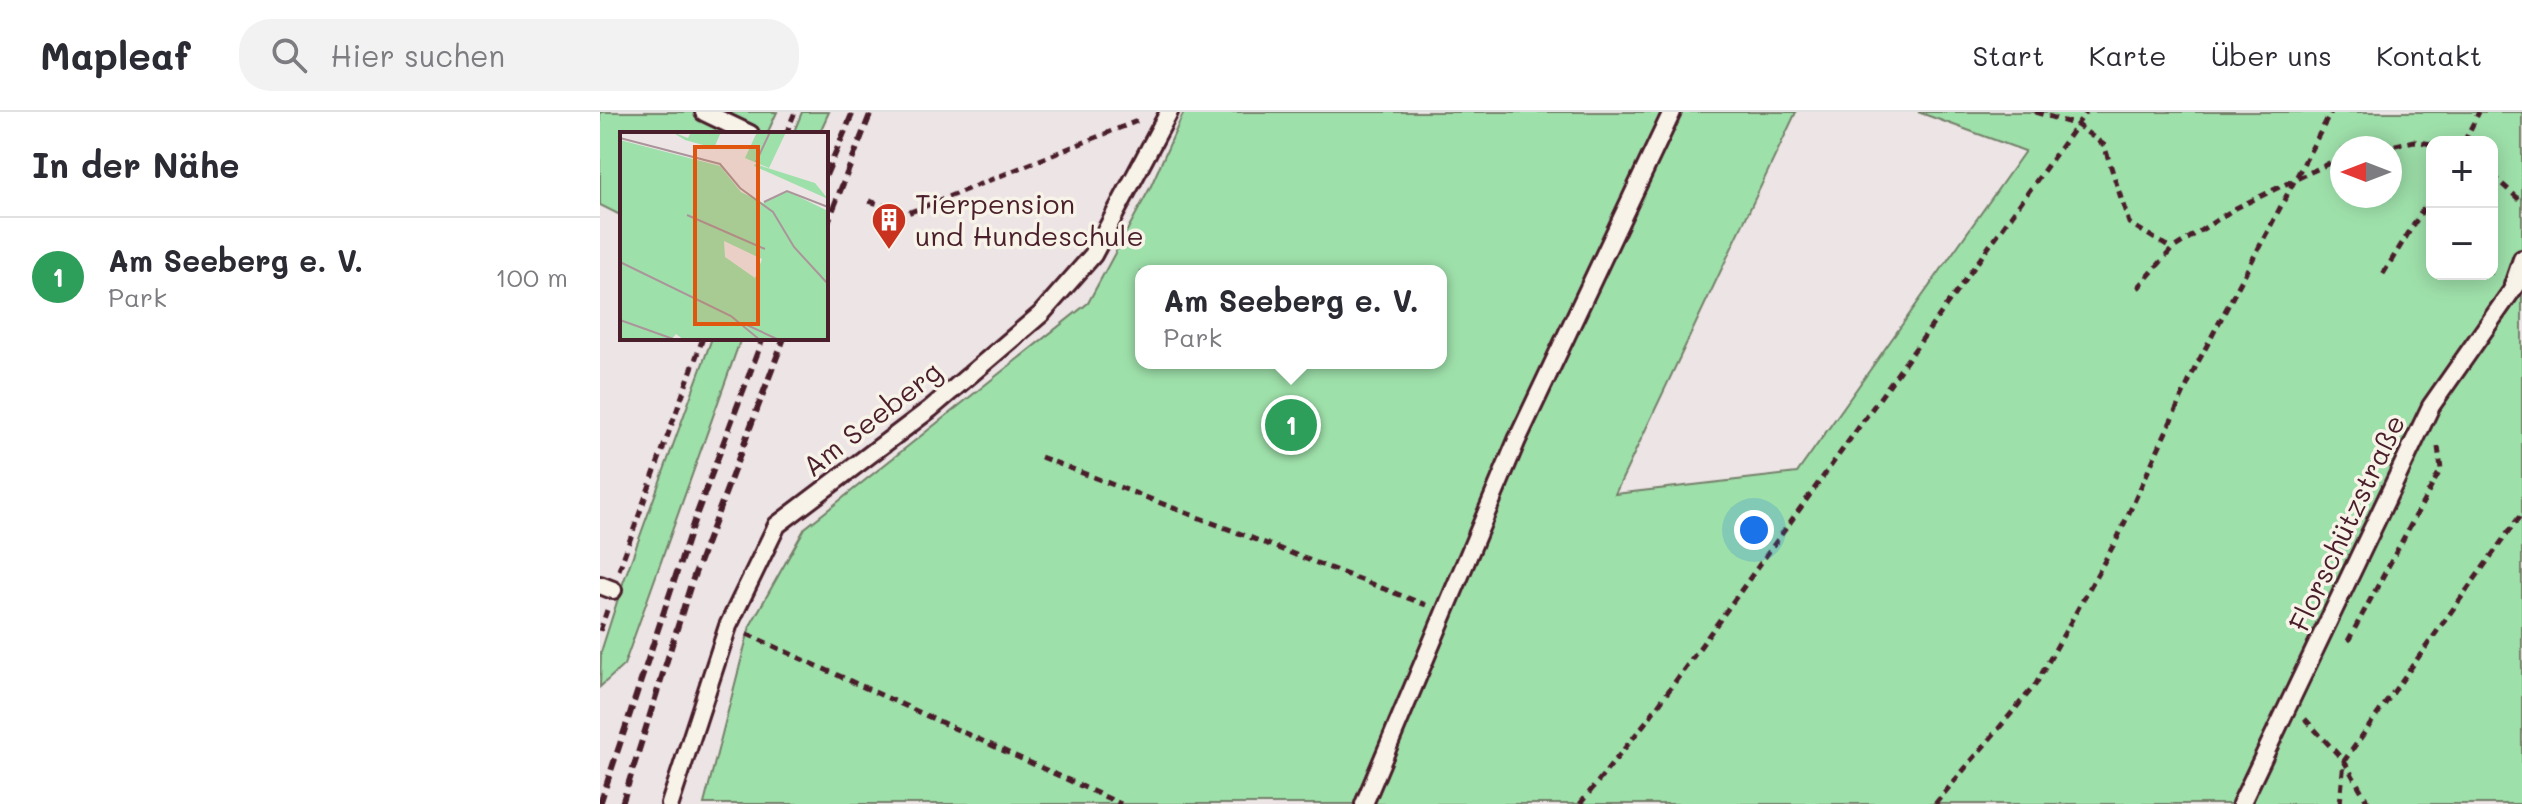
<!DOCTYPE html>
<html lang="de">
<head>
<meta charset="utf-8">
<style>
  :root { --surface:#fff; --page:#f2f2f3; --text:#2b2b33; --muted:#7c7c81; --line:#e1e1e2; --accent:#0f766e }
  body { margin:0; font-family:Mali,sans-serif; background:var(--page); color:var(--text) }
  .controls { position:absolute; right:24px; top:24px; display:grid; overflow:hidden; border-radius:16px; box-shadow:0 4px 20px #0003 }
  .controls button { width:72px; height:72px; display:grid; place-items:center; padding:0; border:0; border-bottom:2px solid var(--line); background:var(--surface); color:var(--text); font:40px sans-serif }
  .compass { position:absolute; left:1730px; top:24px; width:72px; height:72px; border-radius:50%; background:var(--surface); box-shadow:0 4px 20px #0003; rotate:270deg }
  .you { position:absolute; left:1154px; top:418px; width:28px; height:28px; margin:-20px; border:6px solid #fff; border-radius:50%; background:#1a73e8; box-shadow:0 0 0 12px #1a73e833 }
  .badge { display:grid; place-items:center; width:52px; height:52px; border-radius:50%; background:var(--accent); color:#fff; font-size:26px; font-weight:700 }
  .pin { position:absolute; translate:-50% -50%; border:4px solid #fff; box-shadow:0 2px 8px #0006 }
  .popup { position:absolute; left:535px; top:153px; width:312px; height:104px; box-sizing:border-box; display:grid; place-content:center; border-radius:16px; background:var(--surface); filter:drop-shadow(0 2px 6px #0005); font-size:26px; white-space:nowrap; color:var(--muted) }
  .popup b { font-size:30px; color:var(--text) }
  .popup::after { content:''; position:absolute; left:50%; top:100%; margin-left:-16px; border:16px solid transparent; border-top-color:var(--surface) }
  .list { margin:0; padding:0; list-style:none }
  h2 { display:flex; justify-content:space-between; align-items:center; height:104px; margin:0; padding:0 32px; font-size:34px }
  h2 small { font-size:26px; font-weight:400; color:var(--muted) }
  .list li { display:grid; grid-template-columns:52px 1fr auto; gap:24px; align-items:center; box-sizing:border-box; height:120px; padding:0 32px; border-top:2px solid var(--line) }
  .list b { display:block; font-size:30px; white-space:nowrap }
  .list p { margin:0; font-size:26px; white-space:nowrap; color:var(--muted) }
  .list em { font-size:26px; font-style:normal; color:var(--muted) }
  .icon { flex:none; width:44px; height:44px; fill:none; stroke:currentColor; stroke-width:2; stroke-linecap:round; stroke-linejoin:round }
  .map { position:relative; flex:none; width:1922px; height:692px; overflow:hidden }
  header { display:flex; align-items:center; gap:48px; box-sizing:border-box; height:112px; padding:0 40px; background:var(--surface); border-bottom:2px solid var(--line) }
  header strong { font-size:38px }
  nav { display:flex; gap:44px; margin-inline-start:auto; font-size:28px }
  .search { width:560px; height:72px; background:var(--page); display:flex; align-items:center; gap:20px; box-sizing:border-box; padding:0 28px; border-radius:32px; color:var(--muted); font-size:30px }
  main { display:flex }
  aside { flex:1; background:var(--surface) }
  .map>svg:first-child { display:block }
  .green { fill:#9ee0aa; stroke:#74806a; stroke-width:2; fill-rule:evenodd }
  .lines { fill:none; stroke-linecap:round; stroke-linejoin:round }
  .service-casing { stroke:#4a1f2b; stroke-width:22 }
  .path { stroke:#4a1f2b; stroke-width:5; stroke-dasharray:8 6; stroke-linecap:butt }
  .service { stroke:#f7f3e8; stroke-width:16 }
  .rail { stroke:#4a1f2b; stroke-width:6; stroke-dasharray:12 6; stroke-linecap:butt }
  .labels { text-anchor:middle; stroke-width:7; stroke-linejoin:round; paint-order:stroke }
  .poi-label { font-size:28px; fill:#4a1f2b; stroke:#f7f3e8; text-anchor:start }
  .street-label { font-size:28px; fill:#4a1f2b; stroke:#f7f3e8 }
  .inset-road { fill:none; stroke:#ab959b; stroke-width:2 }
  .view { fill:#e0560e; fill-opacity:0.15; stroke:#e0560e; stroke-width:4 }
  .inset-edge { fill:none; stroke:#4a1f2b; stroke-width:4 }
</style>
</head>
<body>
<header>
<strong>Mapleaf</strong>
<div class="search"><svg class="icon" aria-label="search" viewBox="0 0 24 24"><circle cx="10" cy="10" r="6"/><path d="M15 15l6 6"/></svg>Hier suchen</div>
<nav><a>Start</a><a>Karte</a><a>Über uns</a><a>Kontakt</a></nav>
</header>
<main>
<aside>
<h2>In der Nähe<small></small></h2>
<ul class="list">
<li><span class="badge" style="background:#2e9e5b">1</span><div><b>Am Seeberg e. V.</b><p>Park</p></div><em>100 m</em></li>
</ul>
</aside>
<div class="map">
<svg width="1922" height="692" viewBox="0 0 1922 692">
  <rect width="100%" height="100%" fill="#ece4e5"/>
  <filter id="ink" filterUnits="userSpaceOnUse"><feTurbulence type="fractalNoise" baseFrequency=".0125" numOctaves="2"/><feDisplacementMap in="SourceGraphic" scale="16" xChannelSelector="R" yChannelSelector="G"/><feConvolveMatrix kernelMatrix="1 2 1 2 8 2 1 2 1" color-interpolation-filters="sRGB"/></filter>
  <g filter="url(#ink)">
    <!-- green -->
    <path class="green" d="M0 0H177L167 22H22V104L0 93Z
      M202 0H229L219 22H193Z
      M584 0H1196L1015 382 1197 361 1425 39 1318 0H1922V692H104L150 514 205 416 488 191 550 76ZM1832 30H1892V162H1832ZM1742 36H1790V84H1742ZM541 159H841V251H541Z
      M112 226H141L24 553 0 575 1 540 23 471Z"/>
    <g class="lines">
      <defs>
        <path id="service" d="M104 0 150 22
          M1913 173 1922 147
          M0 473 13 478
          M70 692 128 514 177 413 330 297 441 202 493 143 569 0
          M764 692 917 328 1072 0
          M1641 692 1831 294 1922 164"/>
      </defs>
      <!-- service casing -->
      <use href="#service" class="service-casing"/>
      <!-- path -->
      <path class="path" d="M1435 0 1477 13 1504 33 1529 111 1572 137
        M186 22 195 0
        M1864 30 1879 0
        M1781 36 1814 29 1832 32
        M1892 63 1922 90
        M269 89 308 101 537 9
        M1783 162 1832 83
        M1538 176 1572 137 1634 97 1742 45
        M441 345 826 493
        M19 458 103 226
        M0 519 7 498
        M147 522 521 692
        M1748 529 1841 357 1838 335
        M1705 607 1744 649 1769 692
        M980 692 1049 606 1486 0
        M1335 692 1436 572 1518 425 1596 254 1731 0
        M1740 692 1744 649 1922 401"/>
      <!-- service -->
      <use href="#service" class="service"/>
      <!-- rail -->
      <path class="rail" d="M226 63 253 0
        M226 115 271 0
        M0 692 94 409 163 226
        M22 692 91 472 184 226"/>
    </g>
  </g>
  <!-- icons -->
  <defs>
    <symbol id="building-pin" viewBox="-11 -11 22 30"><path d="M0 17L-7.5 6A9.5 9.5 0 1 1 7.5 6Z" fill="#c8321e" stroke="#f7f3e8"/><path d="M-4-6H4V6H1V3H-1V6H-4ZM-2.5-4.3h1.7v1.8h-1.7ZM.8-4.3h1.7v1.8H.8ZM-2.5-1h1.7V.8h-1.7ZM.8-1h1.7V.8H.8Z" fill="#fff"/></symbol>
  </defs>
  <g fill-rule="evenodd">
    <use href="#building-pin" x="269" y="88" width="40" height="54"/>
  </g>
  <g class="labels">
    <!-- poi labels -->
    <g class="poi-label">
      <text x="315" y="102">Tierpension<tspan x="315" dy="32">und Hundeschule</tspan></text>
    </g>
    <!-- street labels -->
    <g class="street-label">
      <text transform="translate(272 307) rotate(-38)" y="10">Am Seeberg</text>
      <text transform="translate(1747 411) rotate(-65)" y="10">Florschützstraße</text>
    </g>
  </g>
  <!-- overview -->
  <g transform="translate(20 20)">
    <rect width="208" height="208" fill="#ece4e5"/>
    <path d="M52 0 68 6 71 0H101L94 16 65 8ZM137 0H166L149 36 125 26ZM0 8 100 34 121 60 143 71 167 59 208 79V208H64L56 202 51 208H0ZM104 109 142 127 135 146 105 125ZM135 32 195 51 208 67 134 34Z" fill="#9ee0aa" fill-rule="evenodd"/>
    <path class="inset-road" d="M0 6 100 32 120 56 153 80 174 115 208 152M136 30 150 0M144 70 167 59 208 75M67 83 145 117M0 130 111 184 140 208M0 188 56 208M127 193 159 208"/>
    <path class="view" d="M75 15H138V192H75Z"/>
    <rect width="208" height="208" class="inset-edge"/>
  </g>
</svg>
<div class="controls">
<button>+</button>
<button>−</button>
</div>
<svg class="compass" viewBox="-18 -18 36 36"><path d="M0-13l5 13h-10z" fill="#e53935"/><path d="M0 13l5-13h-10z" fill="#7c7c81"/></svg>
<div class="you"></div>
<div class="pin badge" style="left:691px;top:313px;background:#2e9e5b">1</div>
<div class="popup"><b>Am Seeberg e. V.</b>Park</div>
</div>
</main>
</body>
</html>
